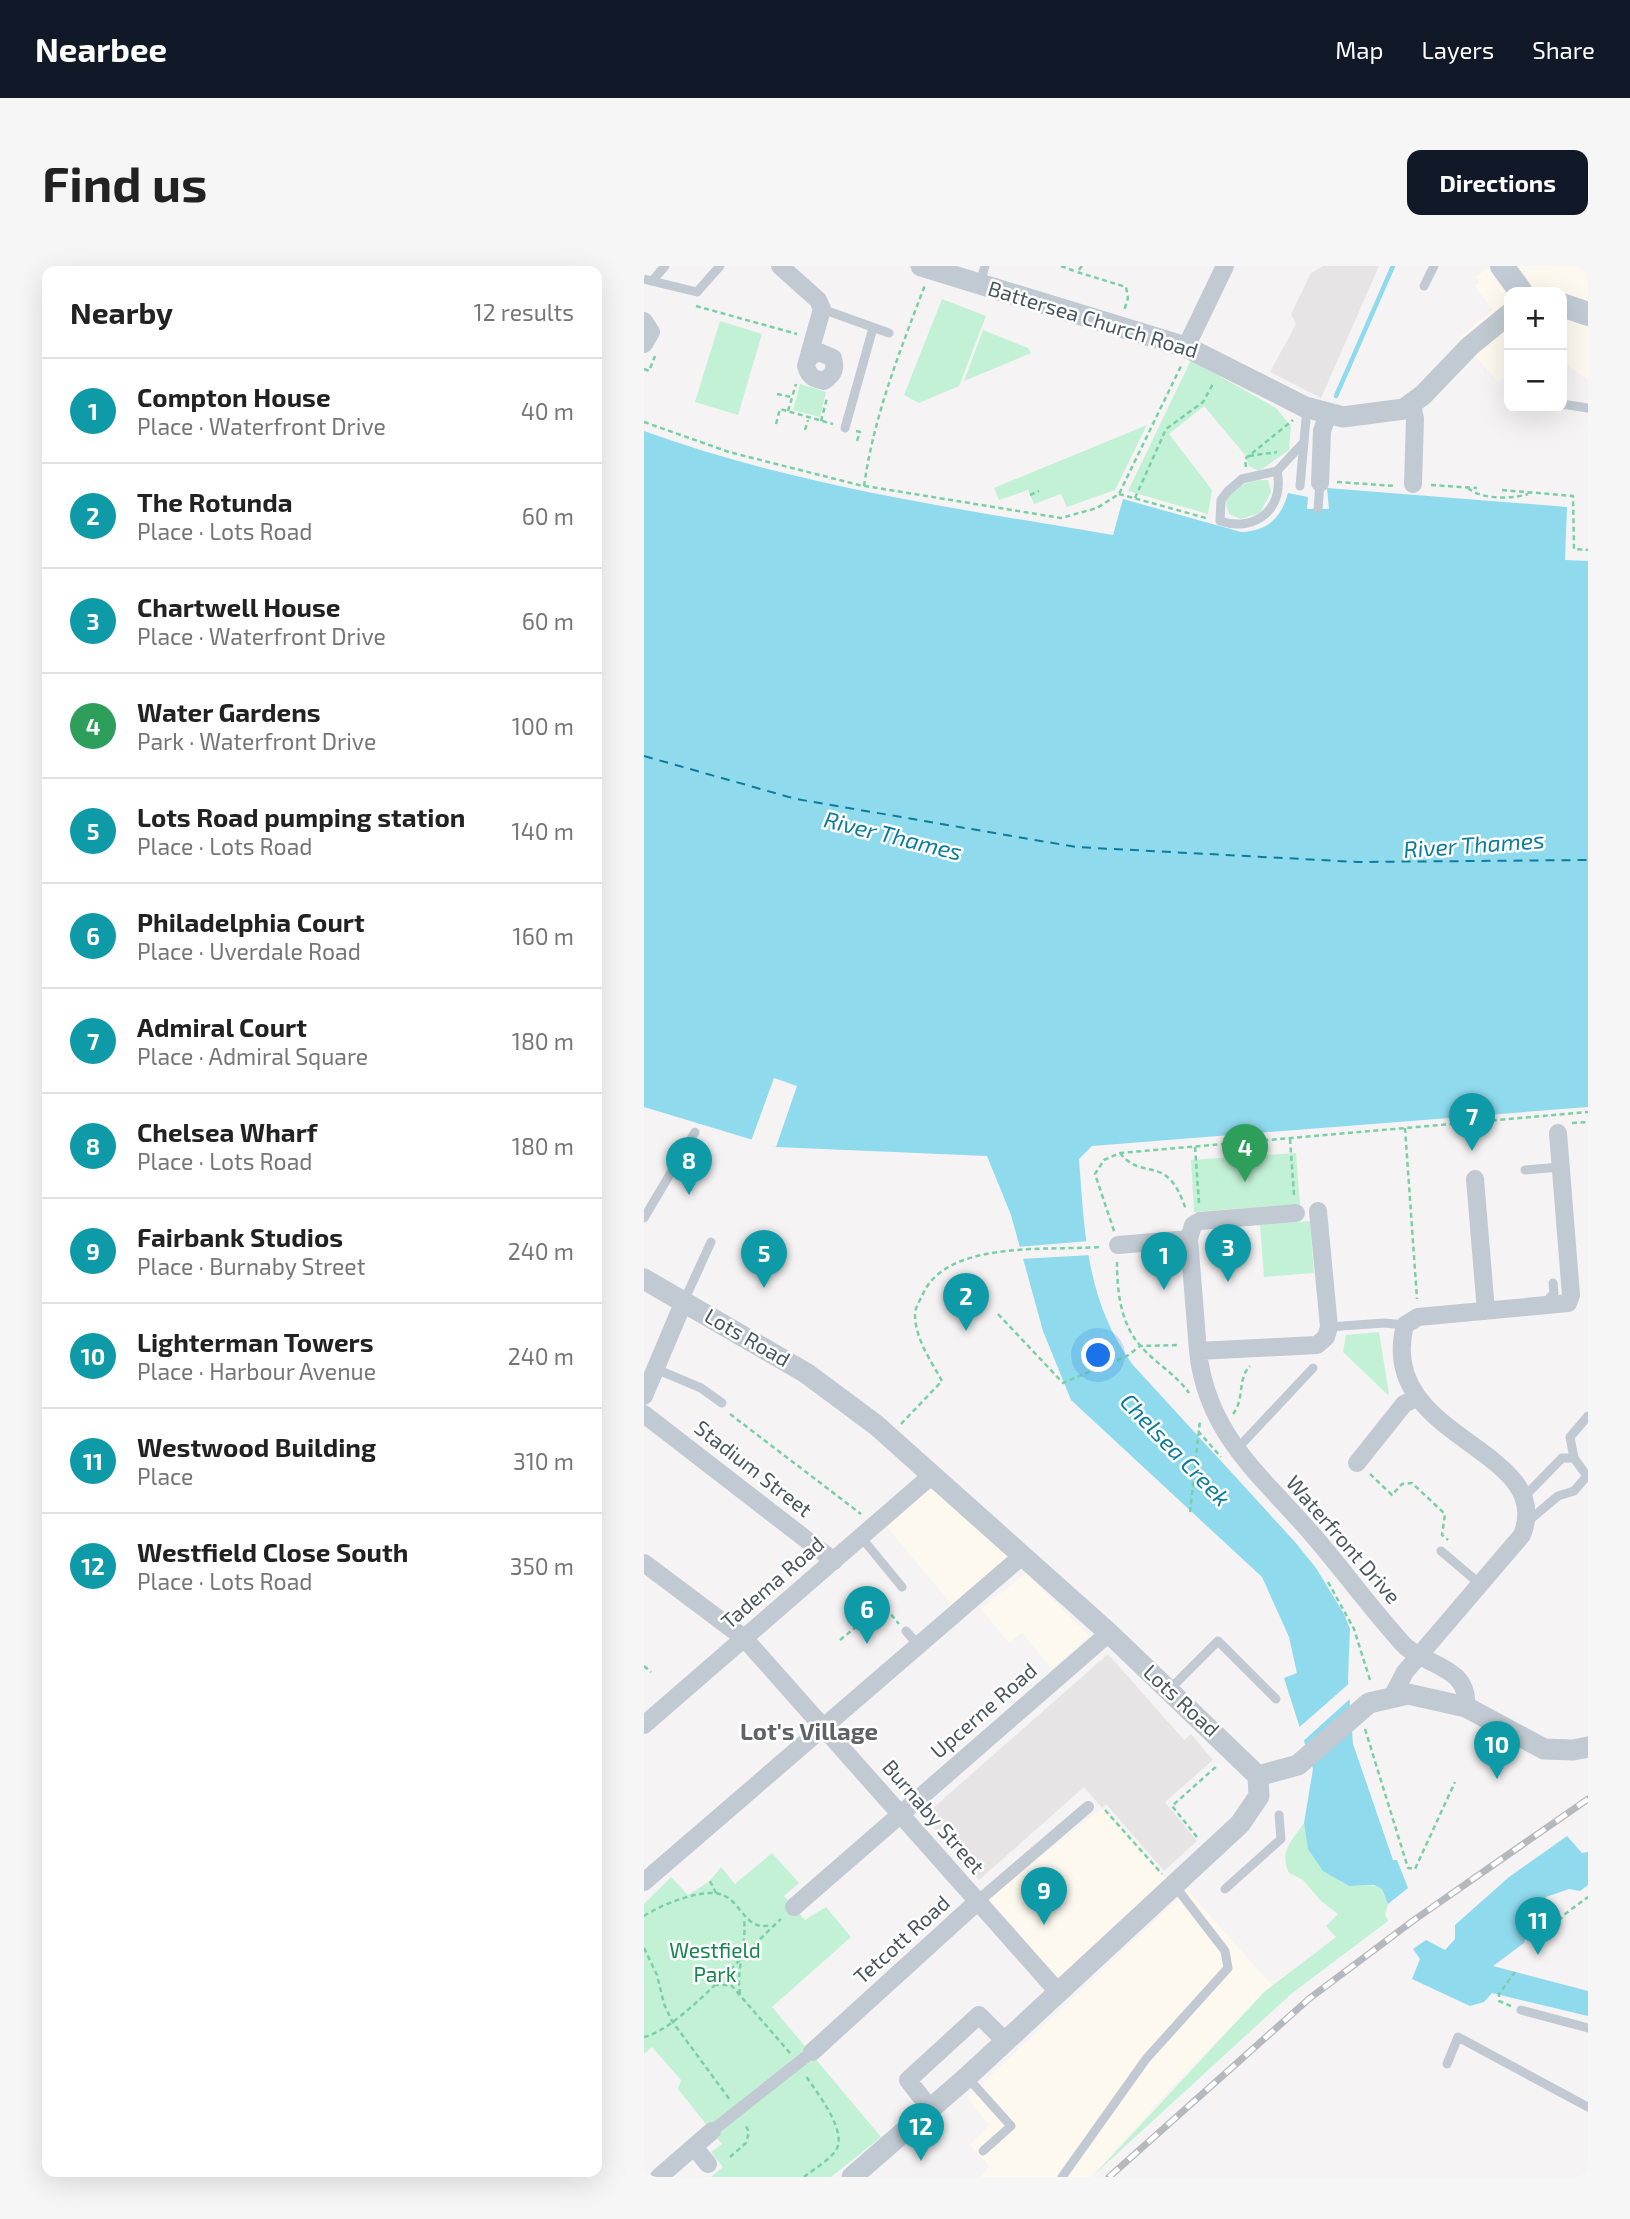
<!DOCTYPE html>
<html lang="en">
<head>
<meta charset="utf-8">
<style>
  :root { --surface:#fff; --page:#f6f6f6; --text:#222; --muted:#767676; --line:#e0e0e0; --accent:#111827 }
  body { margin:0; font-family:"Exo 2",sans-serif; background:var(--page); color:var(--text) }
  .controls { position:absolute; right:21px; top:21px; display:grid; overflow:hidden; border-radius:14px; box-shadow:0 7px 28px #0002 }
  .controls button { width:63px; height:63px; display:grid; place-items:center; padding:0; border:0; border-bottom:2px solid var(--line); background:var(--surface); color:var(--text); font:35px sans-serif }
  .you { position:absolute; left:455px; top:1090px; width:24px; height:24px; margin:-18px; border:5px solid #fff; border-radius:50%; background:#1a73e8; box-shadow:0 0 0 10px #1a73e833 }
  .badge { display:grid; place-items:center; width:46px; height:46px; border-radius:50%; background:var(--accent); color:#fff; font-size:23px; font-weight:700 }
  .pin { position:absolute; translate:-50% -58px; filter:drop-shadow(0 2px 4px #0008) }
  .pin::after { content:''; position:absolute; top:37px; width:24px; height:21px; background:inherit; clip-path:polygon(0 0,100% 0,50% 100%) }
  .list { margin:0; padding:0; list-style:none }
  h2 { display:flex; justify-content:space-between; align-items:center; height:91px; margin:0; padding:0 28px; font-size:30px }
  h2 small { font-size:23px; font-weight:400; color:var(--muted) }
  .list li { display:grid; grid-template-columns:46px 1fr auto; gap:21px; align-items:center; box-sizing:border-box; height:105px; padding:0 28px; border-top:2px solid var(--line) }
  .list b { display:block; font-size:26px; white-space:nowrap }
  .list p { margin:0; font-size:23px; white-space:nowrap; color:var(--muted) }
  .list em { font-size:23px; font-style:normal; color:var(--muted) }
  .map { position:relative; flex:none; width:944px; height:1911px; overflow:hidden; border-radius:14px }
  header { display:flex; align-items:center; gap:42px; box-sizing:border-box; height:98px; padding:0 35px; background:var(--accent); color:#fff }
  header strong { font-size:33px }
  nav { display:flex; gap:38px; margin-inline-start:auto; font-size:24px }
  .intro { display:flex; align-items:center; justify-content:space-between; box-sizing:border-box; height:168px; padding:0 42px }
  h1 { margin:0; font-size:49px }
  .button { padding:18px 32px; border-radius:14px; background:var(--accent); color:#fff; font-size:24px; font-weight:700 }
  main { display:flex; gap:42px; padding:0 42px }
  aside { flex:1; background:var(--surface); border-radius:14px; box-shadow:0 7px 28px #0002 }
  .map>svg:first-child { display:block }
  .commercial { fill:#fdf9ef }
  .education { fill:#e6e4e5 }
  .green { fill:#c3f1d5 }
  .water { fill:#90daee }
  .pier { fill:#f5f3f3 }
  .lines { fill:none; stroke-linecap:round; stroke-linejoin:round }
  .stream { stroke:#90daee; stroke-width:4.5 }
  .ferry { stroke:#0c7c9b; stroke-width:2; stroke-dasharray:9 7; stroke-linecap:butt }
  .path { stroke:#7ad0a6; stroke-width:2.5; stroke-dasharray:5 3.5; stroke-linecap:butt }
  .service { stroke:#c1cad2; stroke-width:9 }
  .pedestrian { stroke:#c1cad2; stroke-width:12 }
  .minor { stroke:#c1cad2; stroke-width:18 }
  .tertiary { stroke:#c1cad2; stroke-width:21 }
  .secondary { stroke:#c1cbd6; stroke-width:24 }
  .rail-casing { stroke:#b5b8bd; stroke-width:7 }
  .rail { stroke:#fff; stroke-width:4.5; stroke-dasharray:13; stroke-linecap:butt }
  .labels { text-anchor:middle; stroke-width:5; stroke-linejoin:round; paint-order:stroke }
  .street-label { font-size:21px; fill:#4a5661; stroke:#fff }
  .park-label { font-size:21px; fill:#17864f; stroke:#fff }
  .water-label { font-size:23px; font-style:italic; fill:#0c7c9b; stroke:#fff }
  .quarter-label { font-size:24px; font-weight:bold; fill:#5f6368; stroke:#fff }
</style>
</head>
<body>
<header>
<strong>Nearbee</strong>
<nav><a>Map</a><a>Layers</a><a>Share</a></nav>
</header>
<div class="intro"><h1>Find us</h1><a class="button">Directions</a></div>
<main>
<aside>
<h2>Nearby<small>12 results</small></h2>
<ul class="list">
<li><span class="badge" style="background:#0f9aa8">1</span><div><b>Compton House</b><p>Place · Waterfront Drive</p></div><em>40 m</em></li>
<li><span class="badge" style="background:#0f9aa8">2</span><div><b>The Rotunda</b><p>Place · Lots Road</p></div><em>60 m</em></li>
<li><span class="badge" style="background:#0f9aa8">3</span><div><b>Chartwell House</b><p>Place · Waterfront Drive</p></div><em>60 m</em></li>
<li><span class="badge" style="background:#2e9e5b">4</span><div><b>Water Gardens</b><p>Park · Waterfront Drive</p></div><em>100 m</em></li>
<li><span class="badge" style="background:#0f9aa8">5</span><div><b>Lots Road pumping station</b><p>Place · Lots Road</p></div><em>140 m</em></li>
<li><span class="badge" style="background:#0f9aa8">6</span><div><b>Philadelphia Court</b><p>Place · Uverdale Road</p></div><em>160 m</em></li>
<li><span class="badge" style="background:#0f9aa8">7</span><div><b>Admiral Court</b><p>Place · Admiral Square</p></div><em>180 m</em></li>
<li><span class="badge" style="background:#0f9aa8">8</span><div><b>Chelsea Wharf</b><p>Place · Lots Road</p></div><em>180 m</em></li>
<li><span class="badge" style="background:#0f9aa8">9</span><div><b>Fairbank Studios</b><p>Place · Burnaby Street</p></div><em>240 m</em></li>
<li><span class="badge" style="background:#0f9aa8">10</span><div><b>Lighterman Towers</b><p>Place · Harbour Avenue</p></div><em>240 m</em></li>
<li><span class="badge" style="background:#0f9aa8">11</span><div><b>Westwood Building</b><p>Place</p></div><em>310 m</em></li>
<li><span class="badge" style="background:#0f9aa8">12</span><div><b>Westfield Close South</b><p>Place · Lots Road</p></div><em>350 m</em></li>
</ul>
</aside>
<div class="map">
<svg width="944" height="1911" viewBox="0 0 944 1911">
  <rect width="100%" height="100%" fill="#f5f3f3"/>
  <!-- commercial -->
  <path class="commercial" d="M846 0H944V114L918 95V26H865V107L854 116 815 72 848 44 831 20 836 16 832 11Z
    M285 1221 365 1290 308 1339 242 1260Z
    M382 1307 445 1370 408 1403 378 1367 365 1377 337 1343Z
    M458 1542 522 1613 414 1713 344 1632Z
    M543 1624 628 1719 529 1820 447 1911H337L345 1900 326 1879 345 1859 323 1832Z"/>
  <!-- education -->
  <path class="education" d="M679 0H735L677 132 626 106 652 58 647 48 667 7Z
    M464 1388 540 1474 547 1468 569 1494 521 1536 553 1575 520 1605 462 1538 458 1542 440 1521 335 1614 280 1550Z"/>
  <!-- green -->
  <path class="green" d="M298 33 342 50 315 120 275 137 260 129Z
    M76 55 118 68 94 149 51 136Z
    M339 64 384 82 387 87 320 115Z
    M547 94 632 142 647 160 645 184 615 205 605 200 601 189 560 140 525 168 568 224 564 248 484 225Z
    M156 118 182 126 176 151 149 144Z
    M503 159 471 224 423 241 417 228 390 238 384 224 355 234 350 222Z
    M624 214 627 226 616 247 597 253 585 248 581 235C591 220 606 213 624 214Z
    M652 887 656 938 550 946 547 894Z
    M666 955 670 1007 620 1011 616 959Z
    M735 1066 745 1128 744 1129 699 1086 702 1069Z
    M660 1557C661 1573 687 1616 705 1619 717 1622 725 1616 738 1623L744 1638 741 1648 744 1655 647 1728 452 1907 620 1726 692 1671 682 1660 694 1648 677 1635 659 1614 645 1607C635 1586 647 1575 660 1557Z
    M128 1587 155 1617 140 1630 161 1654 182 1641 207 1671 128 1741 237 1871 187 1911H67L79 1901 67 1886 78 1878 34 1823 37 1814 8 1781 0 1788V1638L27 1611 44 1629 66 1615 77 1601 91 1618Z"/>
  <!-- water -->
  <path class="water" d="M0 165C152 220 310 242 469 269L479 233 597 266C624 265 637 252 644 227L664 231 663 243H685L683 222 923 241 921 294 944 295V841L448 880 435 893C441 969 442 1035 489 1099L651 1276 672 1302 700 1348 706 1363 704 1413 709 1478 749 1594H753L764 1622 744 1638 738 1623 730 1619 705 1620 679 1605 664 1583 660 1557 669 1503 640 1412 653 1407 645 1371 618 1311 427 1134 399 1065 367 949 343 890 132 881 0 841Z
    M923 1570 938 1587 944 1586V1619L936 1625 925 1623 902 1631 891 1642 880 1677 849 1700 944 1725V1750L848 1727 840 1736 826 1740 768 1713 776 1693 769 1683 782 1674 801 1684 811 1673V1659L865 1611Z"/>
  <!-- pier -->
  <path class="pier" d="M130 812 153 820 132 881 107 875Z
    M445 975 447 989 376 993 373 981Z
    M708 1415V1431L656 1478 651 1465Z"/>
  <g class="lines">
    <!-- stream -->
    <path class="stream" d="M692 130 749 0"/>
    <!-- ferry -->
    <path class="ferry" d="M0 490 152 533 432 581 714 596 944 594"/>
    <!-- path -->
    <path class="path" d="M417 0 433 6
      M438 0 433 6 482 21 484 32 480 45
      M52 40 153 68
      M0 103 5 105 11 90
      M133 128 147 131
      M144 145 152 118
      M177 155 183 132
      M0 156 85 186 215 219 417 252 453 242 475 228 538 98
      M132 158 136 143 189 158
      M161 164 164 154
      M212 165 216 166 212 178
      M605 190 633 186
      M602 201 601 193 649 154
      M693 216 752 220
      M787 219 833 222
      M220 220C230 149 256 85 281 19
      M824 222C837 234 869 233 884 228
      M858 224 929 230 930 283 944 284
      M475 228 562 252
      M386 229 395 225
      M491 232 522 163 559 136 570 116
      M928 857 944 856
      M761 862 773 1033
      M646 873 650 929
      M551 881 555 937
      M476 887C500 917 523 885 542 944
      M470 965 451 908 460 894 476 887 944 846
      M473 996C473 1023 476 1056 495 1078 509 1096 531 1107 545 1127
      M354 1048 419 1117 483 1090 496 1080 536 1079
      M86 1148 217 1248
      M589 1148C601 1133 593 1113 606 1100
      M257 1158 298 1115C287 1095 272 1074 271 1050 270 1044 275 1036 278 1030 301 973 406 985 456 981
      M554 1165 577 1191
      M726 1208 748 1229 758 1218 768 1217 801 1248 798 1269 804 1274
      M546 1246 556 1154
      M684 1316 710 1363 726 1414
      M196 1374 239 1339 255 1358
      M0 1400 7 1406
      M721 1463 764 1602 771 1603 811 1516
      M461 1544 518 1608
      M553 1571 528 1540 574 1499
      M66 1615 72 1627
      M0 1650C16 1639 60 1621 79 1629 98 1637 102 1666 127 1659
      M903 1667 921 1648 944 1631
      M0 1682 13 1709 20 1738 28 1755 86 1834
      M70 1719H87L146 1787
      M96 1728C92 1702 103 1679 100 1652
      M867 1740 855 1735V1728L871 1706
      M0 1771C37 1763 106 1680 137 1653
      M86 1891 102 1877 105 1866 101 1858
      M160 1911C170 1903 182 1896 190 1887 207 1869 173 1827 162 1810"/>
    <!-- service -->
    <path class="service" d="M0 13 53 26 76 0
      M9 14 21 0
      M336 17 341 0
      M780 20 790 0
      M178 43 245 67
      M918 138 944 142
      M201 162 229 62
      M633 205C641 242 612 267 576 255L577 234 584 225 598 213 633 205 660 176
      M656 220 663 142
      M674 243 676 217
      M881 904 917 901
      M0 952 51 866
      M40 1035 67 976
      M901 1037 910 1027 909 1017
      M685 1061 740 1057 761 1059
      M12 1103 57 1122 78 1137
      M593 1183 669 1102
      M930 1192 926 1171 944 1150
      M879 1232 918 1192H930L943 1210 930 1225 914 1230 882 1257
      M217 1271 258 1321
      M797 1285 836 1318
      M262 1365 275 1380
      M525 1424 574 1375 632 1433
      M581 1623 637 1573 635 1549
      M877 1744 944 1762
      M803 1798 814 1771 944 1841
      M323 1811 367 1860 339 1885
      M418 1911 502 1793 584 1702 581 1685 531 1620"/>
    <!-- pedestrian -->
    <path class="pedestrian" d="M333 1636 444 1541
      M68 1865 168 1786"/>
    <!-- minor -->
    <path class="minor" d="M136 0 174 34 178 43 162 100C165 111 170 113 180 115 190 108 192 103 189 92L175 86 166 91
      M0 55 7 66 0 78
      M542 81 581 0
      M768 138 771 153 769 218
      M676 217 678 165 684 148
      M831 913 842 1045
      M674 945 685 1061 682 1071 673 1079 554 1085C563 1169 617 1209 668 1268 700 1305 728 1344 761 1380 783 1400 826 1401 822 1441
      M474 979 545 973
      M554 1085 545 973 549 959 556 955 652 947
      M0 1130 40 1035
      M0 1148 190 1295
      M713 1197 760 1138 772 1132
      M0 1297 100 1372 415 1727
      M749 1429 761 1406 878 1269C913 1181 731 1174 761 1059L774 1051 924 1037 927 1029 914 867
      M0 1459 287 1210
      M0 1616 378 1290
      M150 1641 465 1367
      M168 1786 333 1636
      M287 1844 264 1814 335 1749 361 1775
      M50 1881 64 1898
      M15 1911 68 1865"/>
    <!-- tertiary -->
    <path class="tertiary" d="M277 0 542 81 661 141 699 151 760 143 779 129 826 80 865 48
      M0 1013 162 1107 232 1159 465 1367 614 1510 615 1530 596 1558 323 1811 208 1911
      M614 1510 654 1499 725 1437 764 1428 822 1441 900 1483 929 1484 944 1481"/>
    <!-- secondary -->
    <path class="secondary" d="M858 0 877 26
      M918 39 944 48"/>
    <defs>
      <path id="rail" d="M465 1911 666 1732 770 1654 944 1533"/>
    </defs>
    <!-- rail casing -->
    <use href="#rail" class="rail-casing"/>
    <!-- rail -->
    <use href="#rail" class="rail"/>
  </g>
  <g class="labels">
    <!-- street labels -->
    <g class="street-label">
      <text transform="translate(449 54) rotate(17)" y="7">Battersea Church Road</text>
      <text transform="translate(103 1072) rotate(30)" y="7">Lots Road</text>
      <text transform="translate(109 1203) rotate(38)" y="7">Stadium Street</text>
      <text transform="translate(699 1274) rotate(49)" y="7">Waterfront Drive</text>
      <text transform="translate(129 1317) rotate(-41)" y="7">Tadema Road</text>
      <text transform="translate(537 1435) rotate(43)" y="7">Lots Road</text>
      <text transform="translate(340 1445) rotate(-41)" y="7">Upcerne Road</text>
      <text transform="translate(289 1551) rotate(49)" y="7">Burnaby Street</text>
      <text transform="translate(258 1674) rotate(-42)" y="7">Tetcott Road</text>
    </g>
    <!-- park labels -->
    <g class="park-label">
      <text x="71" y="1692">Westfield<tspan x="71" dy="24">Park</tspan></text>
    </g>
    <!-- water labels -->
    <g class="water-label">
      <text transform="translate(249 570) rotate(14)" y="8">River Thames</text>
      <text transform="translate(830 579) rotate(-4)" y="8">River Thames</text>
      <text transform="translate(531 1184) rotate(46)" y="8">Chelsea Creek</text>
    </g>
    <!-- quarter labels -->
    <g class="quarter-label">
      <text x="165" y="1474">Lot's Village</text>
    </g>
  </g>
</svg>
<div class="controls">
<button>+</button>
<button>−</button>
</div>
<div class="you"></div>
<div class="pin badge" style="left:520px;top:1024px;background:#0f9aa8">1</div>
<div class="pin badge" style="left:322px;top:1065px;background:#0f9aa8">2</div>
<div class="pin badge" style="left:584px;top:1016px;background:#0f9aa8">3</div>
<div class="pin badge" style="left:601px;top:916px;background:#2e9e5b">4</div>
<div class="pin badge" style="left:120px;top:1022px;background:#0f9aa8">5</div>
<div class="pin badge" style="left:223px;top:1378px;background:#0f9aa8">6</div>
<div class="pin badge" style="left:828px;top:885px;background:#0f9aa8">7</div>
<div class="pin badge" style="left:45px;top:929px;background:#0f9aa8">8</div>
<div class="pin badge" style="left:400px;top:1659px;background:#0f9aa8">9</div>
<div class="pin badge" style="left:853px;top:1513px;background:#0f9aa8">10</div>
<div class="pin badge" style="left:894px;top:1689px;background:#0f9aa8">11</div>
<div class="pin badge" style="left:277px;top:1895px;background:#0f9aa8">12</div>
</div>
</main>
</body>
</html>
